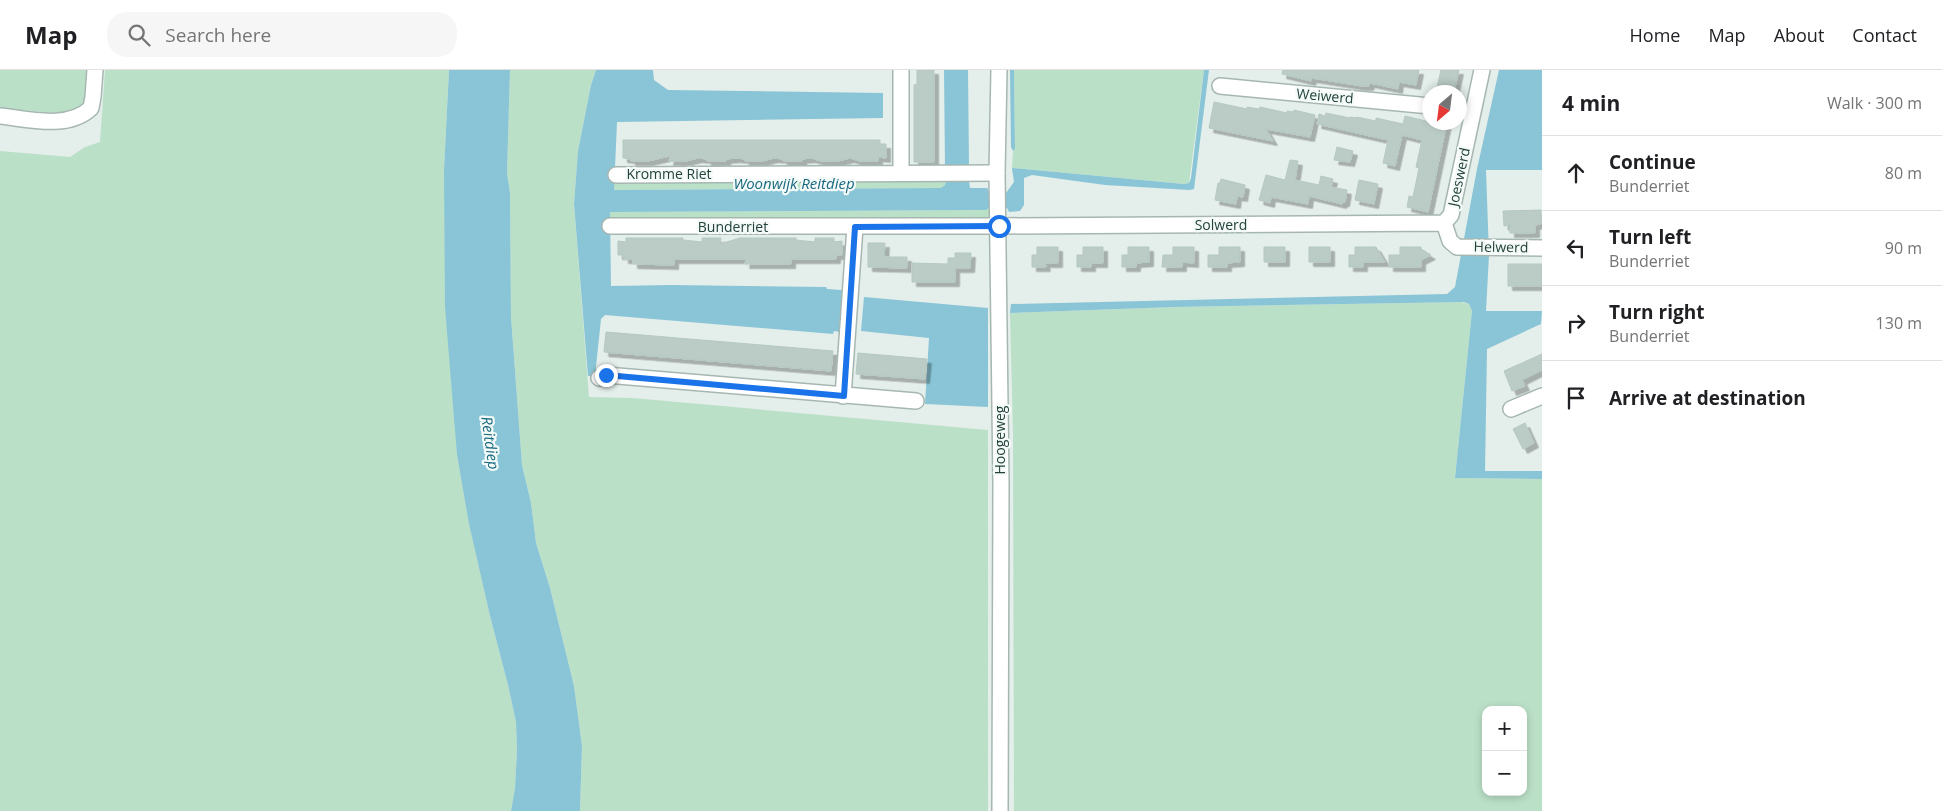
<!DOCTYPE html>
<html lang="en">
<head>
<meta charset="utf-8">
<style>
  :root { --surface:#fff; --page:#f6f6f6; --text:#202124; --muted:#757577; --line:#e0e0e0 }
  body { margin:0; font-family:"Open Sans",sans-serif; background:var(--page); color:var(--text) }
  .controls { position:absolute; right:15px; bottom:15px; display:grid; overflow:hidden; border-radius:10px; box-shadow:0 2px 8px #0003 }
  .controls button { width:45px; height:45px; display:grid; place-items:center; padding:0; border:0; border-bottom:1px solid var(--line); background:var(--surface); color:var(--text); font:25px sans-serif }
  .compass { position:absolute; left:1422px; top:15px; width:45px; height:45px; border-radius:50%; background:var(--surface); box-shadow:0 2px 8px #0003; rotate:208deg }
  .stop { position:absolute; width:15px; height:15px; margin:-11px; border:4px solid #1a73e8; border-radius:50%; background:#fff }
  .stop.end { background:#1a73e8; border-color:#fff; box-shadow:0 1px 5px #0008 }
  .list { margin:0; padding:0; list-style:none }
  h2 { display:flex; justify-content:space-between; align-items:center; height:65px; margin:0; padding:0 20px; font-size:21px }
  h2 small { font-size:16px; font-weight:400; color:var(--muted) }
  .list li { display:grid; grid-template-columns:32px 1fr auto; gap:15px; align-items:center; box-sizing:border-box; height:75px; padding:0 20px; border-top:1px solid var(--line) }
  .list b { display:block; font-size:19px; white-space:nowrap }
  .list p { margin:0; font-size:16px; white-space:nowrap; color:var(--muted) }
  .list em { font-size:16px; font-style:normal; color:var(--muted) }
  .icon { flex:none; width:28px; height:28px; fill:none; stroke:currentColor; stroke-width:2; stroke-linecap:round; stroke-linejoin:round }
  .map { position:relative; flex:none; width:1542px; height:741px; overflow:hidden }
  header { display:flex; align-items:center; gap:30px; box-sizing:border-box; height:70px; padding:0 25px; background:var(--surface); border-bottom:1px solid var(--line) }
  header strong { font-size:24px }
  nav { display:flex; gap:28px; margin-inline-start:auto; font-size:18px }
  .search { width:350px; height:45px; background:var(--page); display:flex; align-items:center; gap:12px; box-sizing:border-box; padding:0 18px; border-radius:20px; color:var(--muted); font-size:19px }
  main { display:flex }
  aside { flex:1; background:var(--surface) }
  .map>svg:first-child { display:block }
  .green { fill:#bbe0c8; fill-rule:evenodd }
  .water { fill:#89c5d6 }
  .building { fill:#bbccc6; stroke:#b5c8c2; filter:url(#shadow) }
  .lines { fill:none; stroke-linecap:round; stroke-linejoin:round }
  .minor-casing { stroke:#a6b7b2; stroke-width:18 }
  .tertiary-casing { stroke:#a6b7b2; stroke-width:18 }
  .minor { stroke:#fff; stroke-width:15 }
  .tertiary { stroke:#fff; stroke-width:15 }
  .route { stroke:#1a73e8; stroke-width:6 }
  .labels { text-anchor:middle; stroke-width:4.5; stroke-linejoin:round; paint-order:stroke }
  .street-label { font-size:14px; fill:#22413a; stroke:#f4faf8 }
  .water-label { font-size:15px; font-style:italic; fill:#186981; stroke:#f4faf8 }
</style>
</head>
<body>
<header>
<strong>Map</strong>
<div class="search"><svg class="icon" aria-label="search" viewBox="0 0 24 24"><circle cx="10" cy="10" r="6"/><path d="M15 15l6 6"/></svg>Search here</div>
<nav><a>Home</a><a>Map</a><a>About</a><a>Contact</a></nav>
</header>
<main>
<div class="map">
<svg width="1542" height="741" viewBox="0 0 1542 741">
  <defs>
    <filter id="shadow"><feDropShadow dx="4.5" dy="4.5" stdDeviation="0" flood-color="#0004"/></filter>
  </defs>
  <rect width="100%" height="100%" fill="#e4eeea"/>
  <!-- green -->
  <path class="green" d="M0 0H87C86 21 90 38 66 44L0 38Z
    M105 0H449L444 99 457 385 469 453 490 546 508 615 516 652 517 680 515 718 511 741H0V81L70 87 85 77 100 72Z
    M510 0H596L591 15 578 81 574 134 589 327 633 328 988 360V741H580L582 676 574 616 550 518 536 473 531 433 522 395 511 247 510 123 507 103Z
    M1014 0H1204L1189 113 1184 114 1012 98 1013 81 1015 79Z
    M614 110H944L946 111 945 115 941 118 614 120Z
    M989 138V150H609V142L985 140Z
    M1461 232 1469 234 1472 241 1455 408 1542 409V741H1014L1013 363 1010 243 1174 237ZM1486 640H1523V722H1486Z"/>
  <!-- water -->
  <path class="water" d="M449 0H510L507 103 510 123 511 247 522 395 531 433 536 473 550 518 574 616 582 676 580 741H511L515 718 517 680 516 652 508 615 490 546 469 454 457 385 445 237 444 99Z
    M596 0H653L654 10 668 20 883 23V48L617 52 614 120 941 118 945 115 946 111H955L945 97 944 0H968L969 96 959 111H969L970 118H987L989 122 1006 123 1014 112 1012 98 1184 114 1189 113 1191 108 1204 0H1209L1194 119 1190 120 1105 115 1032 105 1024 108V135L1020 141 1009 142 1007 138H989L986 140 610 142 611 216 672 215 826 217 827 219 842 220 839 262 834 261 833 264 605 245 601 249 595 306H588L574 134 578 81 591 15Z
    M1010 0H1014L1015 79 1013 81 1011 77Z
    M1499 0H1542V100H1486L1489 185 1486 241H1542L1541 254 1487 279 1485 401H1542V409L1455 408 1472 241 1469 234 1464 232 1174 237 1010 243 1011 234 1447 224 1455 217 1477 99Z
    M864 227 988 238V337L925 334 929 268 861 261Z"/>
  <!-- building -->
  <path class="building" d="M917 0H934V92H914V15L917 14Z
    M1283 0H1419L1416 15 1399 12 1398 19 1370 13 1369 16H1362L1312 8 1311 11 1282 4Z
    M1441 0H1459L1454 22H1436Z
    M1214 32 1247 39V37L1259 39 1260 37 1287 43V41L1294 42V40L1315 45 1310 67 1266 59 1273 71 1209 58Z
    M1326 43 1350 48V47L1357 48V47L1376 51V48L1403 54 1405 46 1430 52H1447L1428 142 1407 137 1409 126 1413 127 1419 98 1416 97 1422 70 1402 65 1395 96 1383 93 1388 70 1317 54 1319 44 1325 46Z
    M623 70H880V74H886V88L878 87V91H859L850 88 838 91H821L811 88 802 89V91H783V89L774 88 762 91H745V89L736 88 726 89V91H707V89L698 88 686 91H669L670 86 648 91H631V89L623 88Z
    M1337 77 1353 81 1350 92 1334 90Z
    M1290 90 1298 91 1295 110 1319 115 1321 106 1333 109 1331 117 1347 120 1345 132H1343L1342 134 1309 126 1308 134 1271 127 1270 133 1259 130 1266 105 1285 110Z
    M1221 109 1245 115 1243 127 1237 126 1236 134 1215 130 1218 113H1220Z
    M1359 110 1378 114 1374 134 1355 130Z
    M1541 140V154L1535 155V163H1510V155L1504 156 1503 141Z
    M626 168H683V170L702 172V168H721L720 174 740 168H796V170L815 172V168H834V172L842 171V185H836V189H791V194H745L746 189H674V195L633 194V189H624V185H618V171L626 172Z
    M868 173H885L884 187H907V198L868 197Z
    M1037 177H1058V193H1045L1046 197H1032V185H1037Z
    M1083 177H1103V193H1091V197H1077V185H1083Z
    M1128 177H1149V192L1136 193V197H1122V185H1128Z
    M1173 177H1194V193L1182 192V197H1162L1163 185H1173Z
    M1219 177H1240V192L1227 193V197H1208V185H1219Z
    M1264 177H1285V192H1264Z
    M1309 177H1330V192H1309Z
    M1355 177H1376L1385 192H1363V197H1349V185H1355Z
    M1400 177H1421V179L1431 185 1421 190V197H1389V185H1400Z
    M955 183H971L970 198H955V212H912V193L948 194V188H955Z
    M1508 194H1542V216H1508Z
    M606 262 833 281 831 301 604 282Z
    M858 283 927 289 925 309 856 304Z
    M1542 284V300L1522 310 1525 316 1512 321 1504 301Z
    M1525 353 1534 373 1523 379 1513 359Z"/>
  <g class="lines">
    <defs>
      <path id="minor" d="M1220 16 1430 36
        M0 46C28 49 68 60 91 38L93 27 95 0
        M901 103V0
        M616 105 997 103
        M1444 153 1451 145 1482 0
        M1444 153 1450 171 1457 177 1542 178
        M610 156H999L1444 153
        M599 308 606 305 916 331
        M843 326 855 157
        M1511 339 1542 326"/>
      <path id="tertiary" d="M999 0 997 103 1001 414 1000 741"/>
    </defs>
    <!-- minor casing -->
    <use href="#minor" class="minor-casing"/>
    <!-- tertiary casing -->
    <use href="#tertiary" class="tertiary-casing"/>
    <!-- minor -->
    <use href="#minor" class="minor"/>
    <!-- tertiary -->
    <use href="#tertiary" class="tertiary"/>
  </g>
  <g class="lines">
    <!-- route -->
    <path class="route" d="M606 305 844 326 855 157 999 156"/>
  </g>
  <g class="labels">
    <!-- street labels -->
    <g class="street-label">
      <text transform="translate(1325 26) rotate(5)" y="5">Weiwerd</text>
      <text x="669" y="109">Kromme Riet</text>
      <text transform="translate(1459 107) rotate(-78)" y="5">Joeswerd</text>
      <text x="1221" y="160">Solwerd</text>
      <text x="733" y="162">Bunderriet</text>
      <text transform="translate(1501 177) rotate(1)" y="5">Helwerd</text>
      <text transform="translate(1000 370) rotate(-90)" y="5">Hoogeweg</text>
    </g>
    <!-- water labels -->
    <g class="water-label">
      <text x="794" y="119">Woonwijk Reitdiep</text>
      <text transform="translate(490 373) rotate(82)" y="5">Reitdiep</text>
    </g>
  </g>
</svg>
<div class="controls">
<button>+</button>
<button>−</button>
</div>
<svg class="compass" viewBox="-18 -18 36 36"><path d="M0-13l5 13h-10z" fill="#e53935"/><path d="M0 13l5-13h-10z" fill="#757577"/></svg>
<div class="stop" style="left:999px;top:156px"></div>
<div class="stop end" style="left:606px;top:305px"></div>
</div>
<aside>
<h2>4 min<small>Walk · 300 m</small></h2>
<ul class="list">
<li><svg class="icon" aria-label="ahead" viewBox="0 0 24 24"><path d="M12 20V5M6 11l6-6 6 6"/></svg><div><b>Continue</b><p>Bunderriet</p></div><em>80 m</em></li>
<li><svg class="icon" aria-label="left" viewBox="0 0 24 24"><path d="M17 20v-9H6M10 6l-5 5 5 5"/></svg><div><b>Turn left</b><p>Bunderriet</p></div><em>90 m</em></li>
<li><svg class="icon" aria-label="right" viewBox="0 0 24 24"><path d="M7 20v-9h11M14 6l5 5-5 5"/></svg><div><b>Turn right</b><p>Bunderriet</p></div><em>130 m</em></li>
<li><svg class="icon" aria-label="arrive" viewBox="0 0 24 24"><path d="M6 21V4h12l-3 4 3 4H6"/></svg><div><b>Arrive at destination</b></div></li>
</ul>
</aside>
</main>
</body>
</html>
